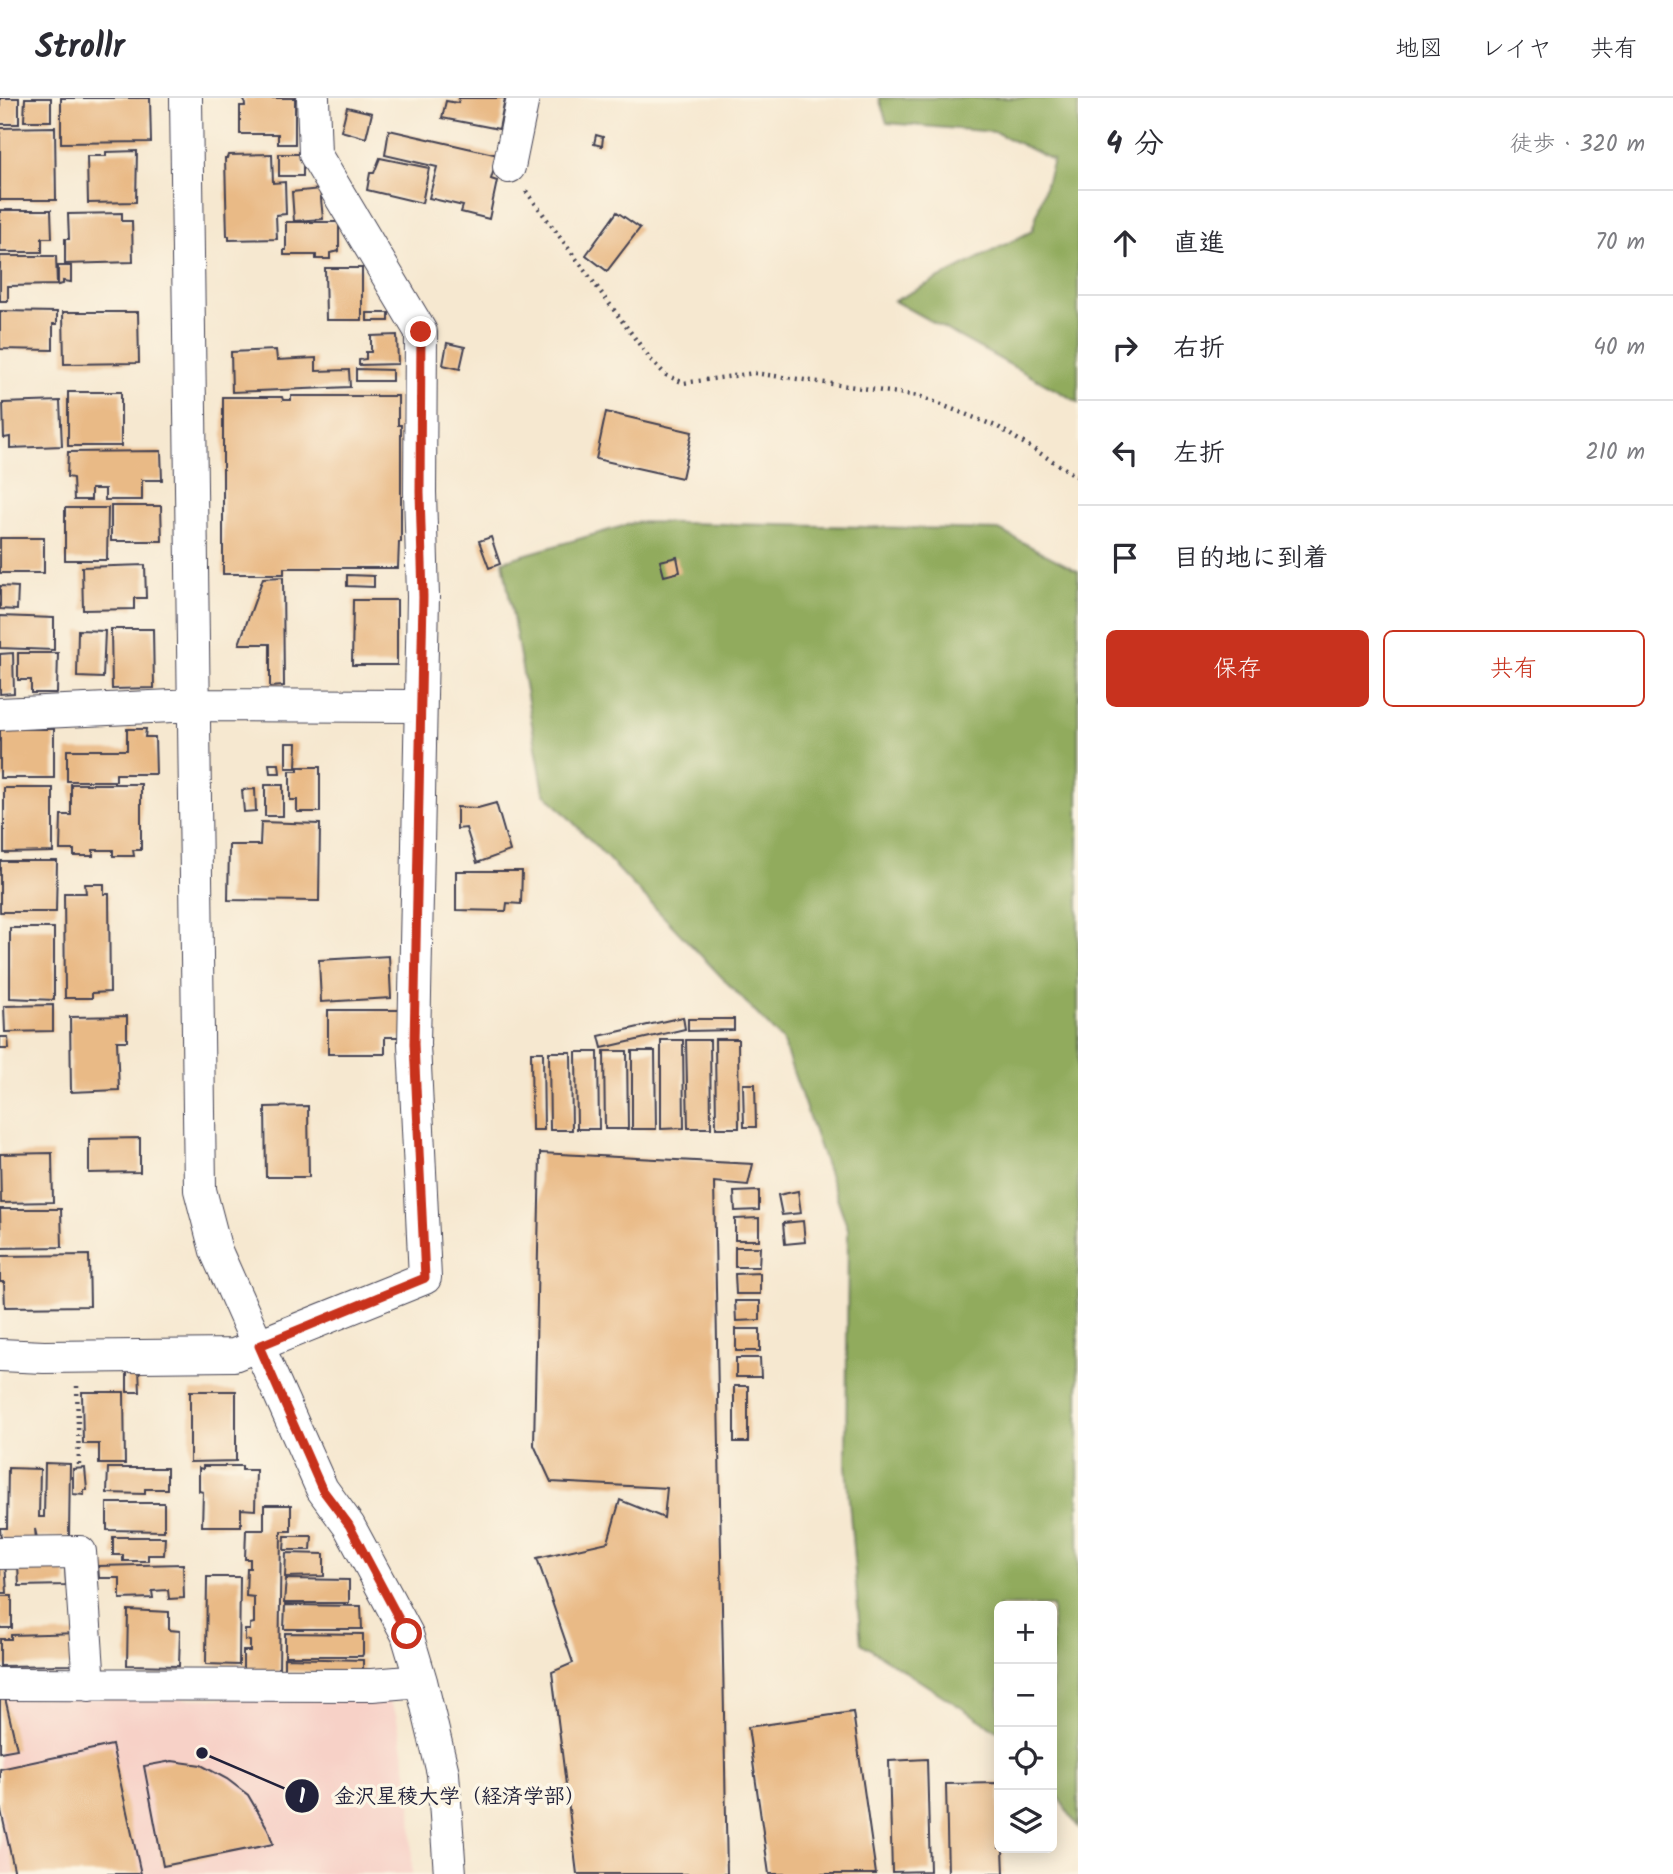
<!DOCTYPE html>
<html lang="ja">
<head>
<meta charset="utf-8">
<style>
  :root { --surface:#fff; --page:#f7f7f7; --text:#2b2b33; --muted:#7c7c81; --line:#e1e1e2; --accent:#c8321e }
  body { margin:0; font-family:Kalam,"Klee One",sans-serif; background:var(--page); color:var(--text) }
  .controls { position:absolute; right:21px; bottom:21px; display:grid; overflow:hidden; border-radius:10px; box-shadow:0 4px 18px #0003 }
  .controls button { width:63px; height:63px; display:grid; place-items:center; padding:0; border:0; border-bottom:2px solid var(--line); background:var(--surface); color:var(--text); font:35px sans-serif }
  .stop { position:absolute; width:21px; height:21px; margin:-16px; border:5px solid #c8321e; border-radius:50%; background:#fff }
  .stop.end { background:#c8321e; border-color:#fff; box-shadow:0 2px 7px #0008 }
  .list { margin:0; padding:0; list-style:none }
  h2 { display:flex; justify-content:space-between; align-items:center; height:91px; margin:0; padding:0 28px; font-size:30px }
  h2 small { font-size:23px; font-weight:400; color:var(--muted) }
  .list li { display:grid; grid-template-columns:46px 1fr auto; gap:21px; align-items:center; box-sizing:border-box; height:105px; padding:0 28px; border-top:2px solid var(--line) }
  .list b { display:block; font-size:26px; white-space:nowrap }
  .list em { font-size:23px; font-style:normal; color:var(--muted) }
  .actions { display:flex; gap:14px; padding:21px 28px }
  .actions a { flex:1; padding:16px 0; border:2px solid var(--accent); border-radius:10px; text-align:center; font-size:24px; color:var(--accent) }
  .actions .main { background:var(--accent); color:#fff }
  .icon { flex:none; width:38px; height:38px; fill:none; stroke:currentColor; stroke-width:2; stroke-linecap:round; stroke-linejoin:round }
  .map { position:relative; flex:none; width:1078px; height:1776px; overflow:hidden }
  header { display:flex; align-items:center; gap:42px; box-sizing:border-box; height:98px; padding:0 35px; background:var(--surface); border-bottom:2px solid var(--line) }
  header strong { font-size:33px }
  nav { display:flex; gap:38px; margin-inline-start:auto; font-size:24px }
  main { display:flex }
  aside { flex:1; background:var(--surface) }
  .map>svg:first-child { display:block }
  .built { fill:#f7d1c7 }
  .forest { fill:#91ab5d; stroke:#5a664c; stroke-width:2 }
  .building { fill:#e9ba86 }
  .lines { fill:none; stroke-linecap:round; stroke-linejoin:round }
  .minor-casing { stroke:#424051; stroke-width:34 }
  .path { stroke:#424051; stroke-width:4.5; stroke-dasharray:2 5; stroke-linecap:butt }
  .minor { stroke:#fff; stroke-width:32 }
  .route { stroke:#c8321e; stroke-width:9 }
  .leader { fill:none; stroke:#22223b; stroke-width:2.5 }
  .callout-dot { fill:#22223b; stroke:#fcf5e5; stroke-width:2.5 }
  .mark-label { font-size:21px; text-anchor:middle; font-weight:bold; fill:#fff }
  .callout-label { font-size:21px; text-anchor:middle; font-weight:bold; fill:#22223b; stroke:#fcf5e5; stroke-width:7; stroke-linejoin:round; paint-order:stroke }
</style>
</head>
<body>
<header>
<strong>Strollr</strong>
<nav><a>地図</a><a>レイヤ</a><a>共有</a></nav>
</header>
<main>
<div class="map">
<svg width="1078" height="1776" viewBox="0 0 1078 1776">
  <rect width="100%" height="100%" fill="#fcf5e5"/>
  <filter id="ink" filterUnits="userSpaceOnUse"><feTurbulence type="fractalNoise" baseFrequency=".0143" numOctaves="2"/><feDisplacementMap in="SourceGraphic" scale="14" xChannelSelector="R" yChannelSelector="G"/><feConvolveMatrix kernelMatrix="1 2 1 2 8 2 1 2 1" color-interpolation-filters="sRGB"/></filter>
  <filter id="wash" filterUnits="userSpaceOnUse"><feTurbulence type="fractalNoise" baseFrequency=".00686" numOctaves="4" result="noise"/><feDisplacementMap in="SourceGraphic" scale="28" xChannelSelector="R" yChannelSelector="G"/><feGaussianBlur stdDeviation="1.57" result="paint"/><feColorMatrix in="noise" values="0 0 0 0 0 0 0 0 0 0 0 0 0 0 0 0 0 1.4 0 .05"/><feComposite in="paint" operator="in"/></filter>
  <g filter="url(#wash)">
    <rect width="100%" height="100%" fill="#f6e8d0"/>
    <!-- built -->
    <path class="built" d="M0 1599 388 1602 396 1616 411 1694 412 1776H0Z"/>
    <!-- forest -->
    <path class="forest" d="M879 0H1078V304L894 203 1032 133 1053 62 995 34 887 25Z
      M637 424 999 432 1078 473V1729L1052 1690V1508H999V1634L861 1545 846 1368 848 1131 782 942 544 694 503 463Z"/>
    <g id="blocks">
      <!-- building -->
      <path class="building" d="M0 0H19V26H0Z
        M25 0H51V23H24Z
        M61 0H150L151 44 61 45Z
        M244 0H295V46H278V36H240V8H245Z
        M459 0H505L499 31 442 20 446 3 458 5Z
        M347 9 372 15 366 40 341 33Z
        M55 29 56 102H0V30Z
        M389 32 498 57 491 81 497 83 489 121 461 114 463 108 429 100 437 69 385 57Z
        M596 37 603 39 602 48 594 46Z
        M137 53 136 104 88 105 87 58H106V54Z
        M272 56 273 85 285 84 286 116 276 117 277 141 229 142V138H227L225 60H227L228 57Z
        M279 56H303V78H279Z
        M380 60 429 70 422 105 367 92 370 75H374Z
        M320 91 323 121 294 123 292 94Z
        M0 112H51L52 140H42V154H0Z
        M617 114 640 130 607 173 586 157Z
        M122 115V123H132L133 164 65 166V141H69L68 116Z
        M286 124H339V153L330 155V161H316V157H284V152H286Z
        M0 158H56L57 187 8 188V203H0Z
        M58 168H71V184L63 183V186L58 187Z
        M325 170H362V222H326Z
        M0 213 57 214V226H53V252L0 251Z
        M63 214H138L139 265 64 266Z
        M367 215H389V223H367Z
        M397 237 398 266 359 267V262L366 261V254H371V238Z
        M447 245 465 249 460 271 443 267Z
        M276 252 277 262 316 260V273L349 272 350 289 232 294 231 254Z
        M356 271 392 272V283H356Z
        M68 294H121V348H68Z
        M291 298H398V327H401V444H399L398 470H284V476H223V299H282L283 302H291Z
        M60 303 62 348 10 350V339L4 340 3 305Z
        M606 314 692 334 682 380 596 361Z
        M161 353 162 382H142V402H105V391H91V402H74L73 380 67 379 68 354Z
        M111 408H161L162 443H111Z
        M65 410H108L107 462H65Z
        M491 439 500 466 489 470 479 443Z
        M0 440H44V475H0Z
        M677 459 680 474 664 478 660 463Z
        M145 467 146 500H134V511L83 512 82 469Z
        M347 477 374 478V489L347 488Z
        M283 479 284 588 270 589V546H239L263 480Z
        M0 488 18 489 17 512 0 511Z
        M353 502H397V567H352Z
        M0 518 54 520V552L0 550Z
        M111 531H153L154 590 112 591Z
        M78 532 105 533 103 580 77 579Z
        M13 555 14 595 0 596V556Z
        M18 555H58L57 595H31V582H18Z
        M0 631H54V680H0Z
        M127 631H146L145 639H155L156 676H116V683H67V652H127Z
        M286 645H297L296 670H286Z
        M269 666H279L280 675H270Z
        M298 669H320V714H297V702H290V673H298Z
        M71 686H141V752H133L134 758H113V752H93V758H74V752H60L61 717H71Z
        M265 687H283V718H265Z
        M4 690H53V754L4 755Z
        M255 691 256 713 244 714 242 692Z
        M496 705 510 753 477 765 466 730 457 731V709L478 710Z
        M261 724 320 726 319 803 228 802 229 747H260Z
        M0 763H57L56 814H0Z
        M456 773H522L521 806 507 805 506 813 456 812Z
        M85 786H104V796H109L110 894 92 895V900H65L64 795H86Z
        M10 830H54V902L10 900Z
        M389 858 391 900 321 904 319 862Z
        M53 907V933L5 934 4 908Z
        M328 912H408V939H385V956H328Z
        M127 918V943H117L119 992 71 994 70 919Z
        M683 919 685 931 602 950 599 938Z
        M688 921H734V932L688 933Z
        M0 939H8L9 951H0Z
        M715 941H738L739 1030H716Z
        M661 942H683L684 1030 661 1031Z
        M686 942H710L711 1030H688Z
        M604 953H627L628 1031H605Z
        M632 953H655L656 1031H632Z
        M531 954H543L544 1032H532Z
        M549 954H571L572 1032H550Z
        M576 954H598L599 1031H577Z
        M743 986H755L756 1029H744Z
        M308 1008 309 1079H266L265 1009Z
        M140 1040V1074L89 1075V1041Z
        M52 1055 53 1104 1 1105 0 1056Z
        M540 1055 753 1066 748 1087 714 1084 727 1776H577L552 1574 573 1565 537 1460 608 1444 620 1402 664 1420 667 1390 551 1384 534 1347Z
        M759 1093V1112L735 1113 734 1094Z
        M798 1093 801 1115 782 1117 778 1097Z
        M0 1111H61L62 1149 1 1150Z
        M759 1120V1142H735V1121Z
        M803 1123 805 1144 785 1146 783 1125Z
        M735 1149H760L759 1169H735Z
        M89 1157 90 1208 5 1209 4 1184H0V1158Z
        M760 1175V1196H736L735 1176Z
        M735 1203H760V1222L736 1223Z
        M736 1231H760V1253H736Z
        M736 1260H760L761 1279H736Z
        M127 1270H139L140 1294H127Z
        M734 1288H748V1344H734Z
        M190 1293H236V1363L190 1364Z
        M82 1294H124L125 1366H99V1346H83Z
        M45 1365 70 1366 69 1439 37 1440 35 1431 36 1442H1L0 1430H7L8 1370 40 1371 39 1419H44Z
        M203 1368H242V1372H256L255 1412 241 1411V1428H202L203 1394 199 1393V1370L203 1371Z
        M85 1370 87 1392H84V1397L73 1396V1371Z
        M108 1370H167V1391H145V1396L107 1395Z
        M107 1405H164V1433L107 1432Z
        M264 1407H291V1433H281L279 1573 243 1574V1553H250V1543L245 1542V1532H250V1526L254 1525V1499L246 1498 247 1470H250V1461H245L246 1432H264Z
        M285 1438H312L311 1452H284Z
        M113 1439H165L164 1457H148V1463H123V1457H113Z
        M286 1455 324 1456V1478L285 1479Z
        M0 1463H5L7 1495H0Z
        M65 1464 66 1487 19 1488 18 1465Z
        M183 1466 184 1500 169 1501 168 1492 152 1493 153 1500 120 1501V1480H99L98 1468Z
        M207 1479H240L239 1567 206 1566Z
        M286 1481 349 1482V1505H284Z
        M0 1498H12V1530H0Z
        M285 1507 361 1508 362 1531H284Z
        M128 1512 169 1514V1532L180 1533 179 1568 127 1567Z
        M80 1535 72 1567 0 1568V1541H11V1537Z
        M285 1535 363 1536V1556L362 1558H285Z
        M284 1560 363 1562V1575L284 1573Z
        M5 1600 17 1651 0 1654V1601Z
        M853 1614 876 1776H769L748 1629Z
        M112 1647 141 1776H15L0 1708V1671Z
        M927 1661 930 1773 892 1774 889 1663Z
        M172 1663 201 1667 227 1681 248 1697 268 1731 273 1746 163 1768 144 1668Z
        M999 1685V1750H1003L1004 1776H948L946 1686Z"/>
    </g>
  </g>
  <g filter="url(#ink)">
    <use href="#blocks" fill-opacity="0" stroke="#424051" stroke-width="2"/>
    <g class="lines">
      <defs>
        <path id="minor" d="M186 0 200 1092 216 1153 322 1391 349 1428 407 1536 421 1583 443 1675 450 1776
          M509 69 523 0
          M0 616 194 607 420 608
          M0 1257 44 1259 234 1257 425 1180 414 946 423 499 420 394 421 234 315 56 313 0
          M0 1455 80 1454 89 1587
          M0 1586 372 1587 421 1583"/>
      </defs>
      <!-- minor casing -->
      <use href="#minor" class="minor-casing"/>
      <!-- path -->
      <path class="path" d="M526 93 651 262 666 277 684 285 754 275 919 298 998 329 1078 379
        M77 1288 79 1367"/>
      <!-- minor -->
      <use href="#minor" class="minor"/>
    </g>
  </g>
  <g class="lines" filter="url(#ink)">
    <!-- route -->
    <path class="route" d="M407 1536 349 1427 322 1391 259 1248 425 1180 414 946 423 499 420 394 421 234"/>
  </g>
  <!-- callouts -->
  <path class="leader" d="M202 1655L302 1698"/>
  <g class="callout-dot">
    <circle cx="202" cy="1655" r="7"/>
    <circle cx="302" cy="1698" r="18"/>
  </g>
  <g class="mark-label">
    <text x="302" y="1705">1</text>
  </g>
  <g class="callout-label">
    <text x="460" y="1705">金沢星稜大学（経済学部）</text>
  </g>
</svg>
<div class="controls">
<button>+</button>
<button>−</button>
<button><svg class="icon" aria-label="locate" viewBox="0 0 24 24"><circle cx="12" cy="12" r="6"/><path d="M12 2v4M12 18v4M2 12h4M18 12h4"/></svg></button>
<button><svg class="icon" aria-label="layers" viewBox="0 0 24 24"><path d="M12 4l9 5-9 5-9-5zM3 14l9 5 9-5"/></svg></button>
</div>
<div class="stop" style="left:407px;top:1536px"></div>
<div class="stop end" style="left:421px;top:234px"></div>
</div>
<aside>
<h2>4 分<small>徒歩 · 320 m</small></h2>
<ul class="list">
<li><svg class="icon" aria-label="ahead" viewBox="0 0 24 24"><path d="M12 20V5M6 11l6-6 6 6"/></svg><div><b>直進</b></div><em>70 m</em></li>
<li><svg class="icon" aria-label="right" viewBox="0 0 24 24"><path d="M7 20v-9h11M14 6l5 5-5 5"/></svg><div><b>右折</b></div><em>40 m</em></li>
<li><svg class="icon" aria-label="left" viewBox="0 0 24 24"><path d="M17 20v-9H6M10 6l-5 5 5 5"/></svg><div><b>左折</b></div><em>210 m</em></li>
<li><svg class="icon" aria-label="arrive" viewBox="0 0 24 24"><path d="M6 21V4h12l-3 4 3 4H6"/></svg><div><b>目的地に到着</b></div></li>
</ul>
<div class="actions"><a class="main">保存</a><a>共有</a></div>
</aside>
</main>
</body>
</html>
